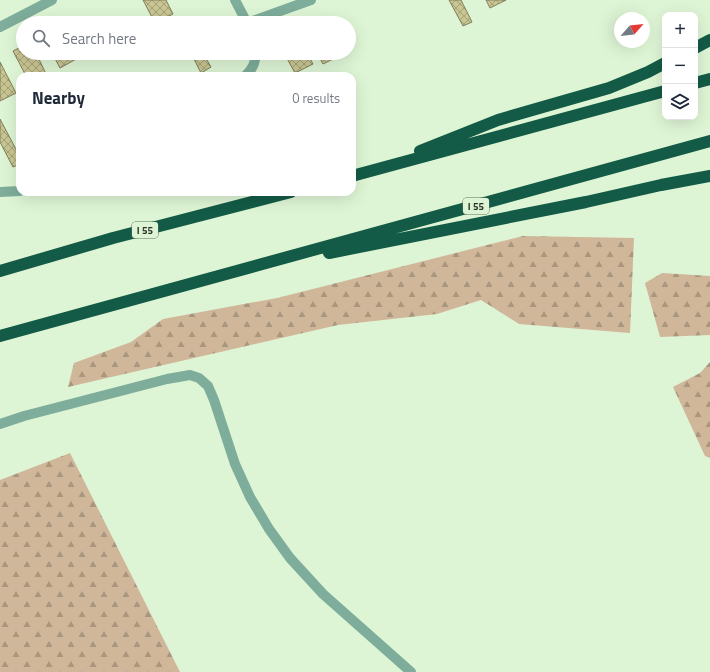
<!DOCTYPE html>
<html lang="en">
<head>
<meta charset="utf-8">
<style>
  :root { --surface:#fff; --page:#f2f2f3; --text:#1f2937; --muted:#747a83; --line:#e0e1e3 }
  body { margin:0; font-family:"Titillium Web",sans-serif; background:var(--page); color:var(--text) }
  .controls { position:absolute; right:12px; top:12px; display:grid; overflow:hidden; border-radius:8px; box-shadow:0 4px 16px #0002 }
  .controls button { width:36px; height:36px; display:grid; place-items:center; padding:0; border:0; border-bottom:1px solid var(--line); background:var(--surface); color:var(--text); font:20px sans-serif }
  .compass { position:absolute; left:614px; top:12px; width:36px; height:36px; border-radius:50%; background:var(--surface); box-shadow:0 4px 16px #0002; rotate:63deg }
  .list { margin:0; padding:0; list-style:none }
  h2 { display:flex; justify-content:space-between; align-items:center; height:52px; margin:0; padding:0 16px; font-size:17px }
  h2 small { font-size:13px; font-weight:400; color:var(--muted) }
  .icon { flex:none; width:22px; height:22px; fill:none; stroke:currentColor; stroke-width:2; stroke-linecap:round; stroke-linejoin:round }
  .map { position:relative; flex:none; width:710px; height:672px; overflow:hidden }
  .search { position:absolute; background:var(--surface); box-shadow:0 4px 16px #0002; left:16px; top:16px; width:340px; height:44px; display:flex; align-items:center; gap:10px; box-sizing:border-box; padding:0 14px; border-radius:22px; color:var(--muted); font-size:15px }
  .panel { position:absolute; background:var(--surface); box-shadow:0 4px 16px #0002; left:16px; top:72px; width:340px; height:124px; border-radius:12px }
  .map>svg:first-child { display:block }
  .forest { fill:url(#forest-firs) }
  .building { fill:url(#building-cross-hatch); stroke:#807e5c }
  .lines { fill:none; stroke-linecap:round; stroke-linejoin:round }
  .minor { stroke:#7ead9b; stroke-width:10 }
  .highway { stroke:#135b46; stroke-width:12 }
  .labels { text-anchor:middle; stroke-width:4; stroke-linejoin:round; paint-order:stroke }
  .shield { fill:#def5d5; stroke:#616e5c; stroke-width:1 }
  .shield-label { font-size:10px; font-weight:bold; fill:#2c3428 }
</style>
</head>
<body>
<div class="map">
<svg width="710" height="672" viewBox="0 0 710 672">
  <defs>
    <pattern id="forest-firs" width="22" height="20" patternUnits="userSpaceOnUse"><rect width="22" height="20" fill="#d0b79a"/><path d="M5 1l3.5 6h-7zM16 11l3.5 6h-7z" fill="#a9967e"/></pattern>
    <pattern id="building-cross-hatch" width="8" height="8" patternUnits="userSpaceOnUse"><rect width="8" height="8" fill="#cac693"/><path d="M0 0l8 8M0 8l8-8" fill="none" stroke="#a4a278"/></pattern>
  </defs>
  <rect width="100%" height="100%" fill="#def5d5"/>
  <!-- forest -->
  <path class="forest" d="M523 236 634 238 630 333 519 324 481 300 437 314 338 325 68 387 74 363 131 342 163 319 277 298Z
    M662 273 710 276V335L660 337 645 283Z
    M710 362V458L705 456 673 387 700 373Z
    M70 453 180 672H0V480Z"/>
  <!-- building -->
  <path class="building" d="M143 0H166L173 14 155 23Z
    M449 0H461L472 22 463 26Z
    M486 0H506L490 8Z
    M23 46V53H36L47 76H26L13 51Z
    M52 53H75L78 58 60 68Z
    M191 53H203L211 67 201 73Z
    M284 53H307L313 64 295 73Z
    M317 53H340L341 55 323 64Z
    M0 62 16 93 0 101Z
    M0 119 20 157V164L13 167 0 142Z"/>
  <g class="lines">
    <!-- minor -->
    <path class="minor" d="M235 0 247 23
      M247 23 311 0
      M0 27 52 0
      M245 76C253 69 255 63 256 53
      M0 192 20 191
      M0 424 24 416 167 379 190 375 199 378 208 386 214 400 235 464 250 497 269 529 290 558 323 594 411 672"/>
    <!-- highway -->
    <path class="highway" d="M695 48 710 40
      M695 83 710 79
      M420 151 498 120 609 88 648 72 665 63
      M352 176 665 91
      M329 253 586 202 661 185 710 176
      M0 271 113 238 291 192
      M0 336 710 141"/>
  </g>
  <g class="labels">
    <!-- shield labels -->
    <g class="shield">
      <rect x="463" y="198" width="26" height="16" rx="3"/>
      <rect x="132" y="222" width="26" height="16" rx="3"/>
    </g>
    <g class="shield-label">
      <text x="476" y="210">I 55</text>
      <text x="145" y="234">I 55</text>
    </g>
  </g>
</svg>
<div class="controls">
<button>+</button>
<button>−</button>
<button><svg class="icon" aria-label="layers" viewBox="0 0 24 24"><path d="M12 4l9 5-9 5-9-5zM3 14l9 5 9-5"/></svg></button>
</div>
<svg class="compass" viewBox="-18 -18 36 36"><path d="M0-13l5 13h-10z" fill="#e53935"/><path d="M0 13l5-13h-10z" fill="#747a83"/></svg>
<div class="search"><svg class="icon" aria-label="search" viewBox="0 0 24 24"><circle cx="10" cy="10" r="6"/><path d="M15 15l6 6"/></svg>Search here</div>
<section class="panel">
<h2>Nearby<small>0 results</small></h2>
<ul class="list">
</ul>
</section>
</div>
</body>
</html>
